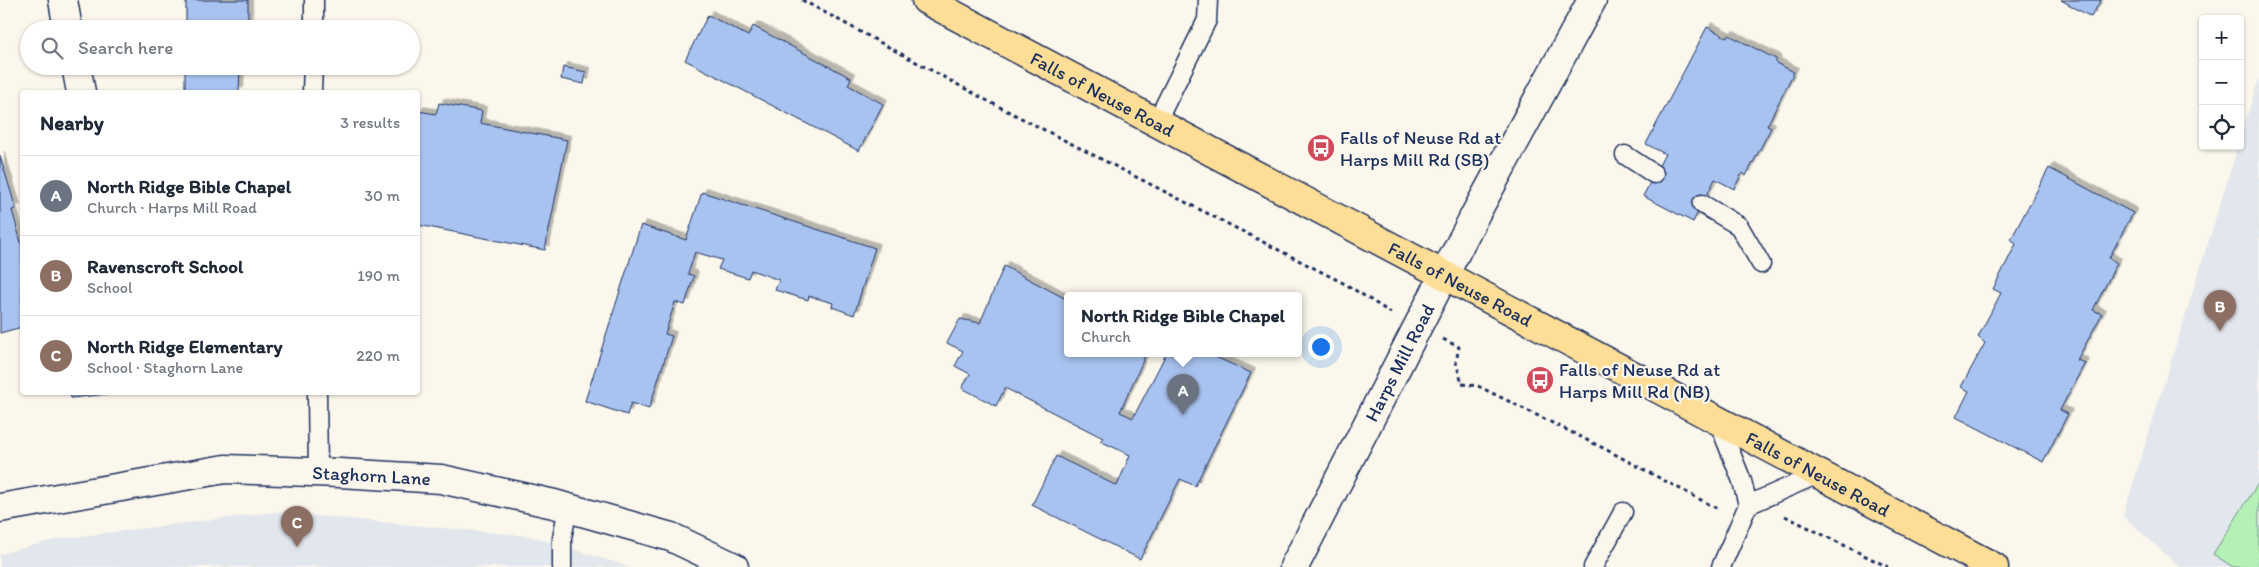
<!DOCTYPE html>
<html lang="en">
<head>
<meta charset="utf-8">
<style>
  :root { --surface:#fff; --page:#f6f6f7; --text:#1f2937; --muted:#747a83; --line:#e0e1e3; --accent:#7c3aed }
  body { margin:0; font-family:Itim,sans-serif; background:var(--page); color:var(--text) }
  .controls { position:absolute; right:15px; top:15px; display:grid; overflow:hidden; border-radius:5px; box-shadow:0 1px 4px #0004 }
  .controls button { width:45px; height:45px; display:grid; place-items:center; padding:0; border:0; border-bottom:1px solid var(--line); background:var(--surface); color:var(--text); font:25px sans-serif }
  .you { position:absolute; left:1320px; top:346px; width:18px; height:18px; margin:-12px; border:4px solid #fff; border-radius:50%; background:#1a73e8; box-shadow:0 0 0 8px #1a73e833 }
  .badge { display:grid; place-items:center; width:32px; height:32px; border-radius:50%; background:var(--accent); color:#fff; font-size:16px; font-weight:700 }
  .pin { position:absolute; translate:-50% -41px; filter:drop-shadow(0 1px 2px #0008) }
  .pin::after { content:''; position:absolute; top:26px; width:18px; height:15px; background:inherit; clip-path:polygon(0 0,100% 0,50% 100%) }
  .popup { position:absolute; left:1064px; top:292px; width:238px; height:65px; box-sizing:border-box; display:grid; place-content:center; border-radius:5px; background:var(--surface); filter:drop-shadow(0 1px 4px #0005); font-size:16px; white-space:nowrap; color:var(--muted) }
  .popup b { font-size:19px; color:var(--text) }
  .popup::after { content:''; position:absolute; left:50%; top:100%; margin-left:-10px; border:10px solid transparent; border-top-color:var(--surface) }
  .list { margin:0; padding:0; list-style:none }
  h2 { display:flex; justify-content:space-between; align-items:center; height:65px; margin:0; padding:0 20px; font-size:21px }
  h2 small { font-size:16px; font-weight:400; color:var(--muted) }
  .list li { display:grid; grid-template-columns:32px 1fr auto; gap:15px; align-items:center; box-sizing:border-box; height:80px; padding:0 20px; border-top:1px solid var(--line) }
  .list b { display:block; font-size:19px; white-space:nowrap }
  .list p { margin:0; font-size:16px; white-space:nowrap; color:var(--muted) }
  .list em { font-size:16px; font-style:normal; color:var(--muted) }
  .icon { flex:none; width:28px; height:28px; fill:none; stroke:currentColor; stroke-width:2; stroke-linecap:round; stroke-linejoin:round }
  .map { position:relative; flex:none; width:2259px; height:567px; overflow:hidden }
  .search { position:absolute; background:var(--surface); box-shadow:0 1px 4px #0004; left:20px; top:20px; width:400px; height:55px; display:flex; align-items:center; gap:12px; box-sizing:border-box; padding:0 18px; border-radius:28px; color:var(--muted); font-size:19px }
  .panel { position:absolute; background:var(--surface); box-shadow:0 1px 4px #0004; left:20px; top:90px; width:400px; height:305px; border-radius:5px }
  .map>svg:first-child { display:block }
  .built { fill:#e2e7ed }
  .green { fill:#b5f0b5; stroke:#68908a }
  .building { fill:#a9c3f0; stroke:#1b2f5e; filter:url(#shadow) }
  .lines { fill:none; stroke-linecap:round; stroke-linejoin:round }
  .service-casing { stroke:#1b2f5e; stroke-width:21 }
  .minor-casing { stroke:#1b2f5e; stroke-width:31 }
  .tertiary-casing { stroke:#1b2f5e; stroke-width:31 }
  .primary-casing { stroke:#1b2f5e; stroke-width:31 }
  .path { stroke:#1b2f5e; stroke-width:3; stroke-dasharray:4 4; stroke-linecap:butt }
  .service { stroke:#fbf7ec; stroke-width:18 }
  .minor { stroke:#fbf7ec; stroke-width:28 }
  .tertiary { stroke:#fbf7ec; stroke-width:28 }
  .primary { stroke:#fede96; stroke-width:28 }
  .labels { text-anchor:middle; stroke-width:4.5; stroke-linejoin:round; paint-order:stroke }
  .street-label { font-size:19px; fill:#1b2f5e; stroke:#fbf7ec }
  .poi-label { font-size:19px; fill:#1b2f5e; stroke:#fbf7ec; text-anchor:start }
</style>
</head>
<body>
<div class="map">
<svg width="2259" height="567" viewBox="0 0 2259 567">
  <defs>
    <filter id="shadow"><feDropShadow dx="4.5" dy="-4.5" stdDeviation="0" flood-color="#0004"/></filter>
  </defs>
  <rect width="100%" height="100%" fill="#fbf7ec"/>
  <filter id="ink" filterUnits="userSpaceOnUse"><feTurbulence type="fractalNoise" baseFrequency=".02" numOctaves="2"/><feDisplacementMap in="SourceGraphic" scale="10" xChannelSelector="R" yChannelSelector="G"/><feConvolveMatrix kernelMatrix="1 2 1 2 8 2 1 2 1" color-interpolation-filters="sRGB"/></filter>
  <g filter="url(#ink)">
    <!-- built -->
    <path class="built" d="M2259 78V567H2180L2123 516 2238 146H2240V138Z
      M274 512 530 536 630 567H0V554L58 539Z"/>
    <!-- green -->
    <path class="green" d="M2259 482V567H2233L2213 554Z"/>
    <!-- building -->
    <path class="building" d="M186 0H248V29H186Z
      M2061 0H2101L2091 17Z
      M708 15 748 36 753 26 851 78 848 85 883 104 859 151 685 60Z
      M1707 27 1726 37 1729 35 1776 59V63L1794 72 1767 126 1771 128 1746 176 1742 173 1734 189 1715 179 1693 222 1643 196 1665 154 1646 144Z
      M185 66H240L239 92H185Z
      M563 67 586 72 584 84 561 79Z
      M439 103 482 111 480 123 567 140 545 250 418 225V111L436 114Z
      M0 156 16 209 12 210 22 246V327L0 333Z
      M2049 168 2133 213 2109 258 2117 263 2093 310 2102 314 2077 360 2085 363 2060 410 2068 414 2043 462 1956 417 1969 391 1961 387 1985 343 1978 337 2001 293 1993 289 2016 244 2011 239Z
      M702 192 875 248 854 315 832 307 833 303 809 296 808 300 775 290 779 280 751 270 748 278 718 269 722 260 695 252 688 274 694 276 685 305 675 302 665 334 672 336 649 409 631 403 627 415 585 401 641 225 686 240Z
      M1004 266 1068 300V354H1146L1120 412 1133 418 1166 354H1209L1251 373 1195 486 1180 479 1140 559 1032 505 1056 456 1117 486 1130 455 1100 441 1103 438 1005 388 996 406 962 388 970 374 955 366 963 351 947 343 960 319 980 323Z
      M70 392H127L71 398Z"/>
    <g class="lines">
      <defs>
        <path id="service" d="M314 29V0
          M312 92 313 66
          M1157 121 1207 20 1208 0
          M1625 155 1654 174
          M1702 204 1739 226 1761 264
          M317 392 318 472
          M1718 421 1742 481 1748 505 1721 567
          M1748 505 1818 474
          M562 567V538L568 508
          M1593 567 1623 512"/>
        <g id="minor">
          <path d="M63 0 68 29"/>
          <path d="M76 66 81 92"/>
          <path id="s1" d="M0 508 225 469 340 473 441 479 554 504 671 537 734 567"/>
        </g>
        <g id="tertiary">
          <path id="s2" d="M1294 567 1476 213 1592 0"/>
        </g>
        <g id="primary">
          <path id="s3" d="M926 0 1994 567"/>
        </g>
      </defs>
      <!-- service casing -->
      <use href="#service" class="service-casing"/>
      <!-- minor casing -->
      <use href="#minor" class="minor-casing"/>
      <!-- tertiary casing -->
      <use href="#tertiary" class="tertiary-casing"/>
      <!-- primary casing -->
      <use href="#primary" class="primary-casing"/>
      <!-- path -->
      <path class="path" d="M802 0 986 100 1347 285 1391 313
        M1443 339 1459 347 1456 362 1462 384 1478 386 1607 450 1718 509
        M1785 516 1888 567"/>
      <!-- service -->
      <use href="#service" class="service"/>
      <!-- minor -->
      <use href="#minor" class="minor"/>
      <!-- tertiary -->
      <use href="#tertiary" class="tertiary"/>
      <!-- primary -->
      <use href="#primary" class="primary"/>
    </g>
  </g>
  <!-- icons -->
  <defs>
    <symbol id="bus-disc" viewBox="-11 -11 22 22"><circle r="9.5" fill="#d1495b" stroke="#fbf7ec"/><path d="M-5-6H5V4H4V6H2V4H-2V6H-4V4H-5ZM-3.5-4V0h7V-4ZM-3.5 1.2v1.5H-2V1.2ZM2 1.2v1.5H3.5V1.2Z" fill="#fff"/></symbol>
  </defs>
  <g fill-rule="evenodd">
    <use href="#bus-disc" x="1305" y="132" width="32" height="32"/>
    <use href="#bus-disc" x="1524" y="364" width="32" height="32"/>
  </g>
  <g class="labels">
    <!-- street labels -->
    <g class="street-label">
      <text dy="7" stroke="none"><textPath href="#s3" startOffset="200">Falls of Neuse Road</textPath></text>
      <text dy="7" stroke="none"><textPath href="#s3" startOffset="605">Falls of Neuse Road</textPath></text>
      <text dy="7" stroke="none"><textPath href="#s2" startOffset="230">Harps Mill Road</textPath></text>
      <text dy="7" stroke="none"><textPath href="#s3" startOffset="1010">Falls of Neuse Road</textPath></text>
      <text dy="7" stroke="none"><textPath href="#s1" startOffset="375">Staghorn Lane</textPath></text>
    </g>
    <!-- poi labels -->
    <g class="poi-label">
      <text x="1340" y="144">Falls of Neuse Rd at<tspan x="1340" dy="22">Harps Mill Rd (SB)</tspan></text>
      <text x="1559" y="376">Falls of Neuse Rd at<tspan x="1559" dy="22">Harps Mill Rd (NB)</tspan></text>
    </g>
  </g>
</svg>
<div class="controls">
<button>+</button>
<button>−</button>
<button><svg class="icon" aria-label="locate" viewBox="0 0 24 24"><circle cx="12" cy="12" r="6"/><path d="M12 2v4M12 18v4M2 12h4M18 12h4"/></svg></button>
</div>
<div class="you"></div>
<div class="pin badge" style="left:1183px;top:415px;background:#6b7280">A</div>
<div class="popup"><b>North Ridge Bible Chapel</b>Church</div>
<div class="pin badge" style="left:2220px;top:331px;background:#8d6e63">B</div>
<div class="pin badge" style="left:297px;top:547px;background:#8d6e63">C</div>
<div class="search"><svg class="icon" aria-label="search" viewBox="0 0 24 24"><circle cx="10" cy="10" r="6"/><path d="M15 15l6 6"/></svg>Search here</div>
<section class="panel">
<h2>Nearby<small>3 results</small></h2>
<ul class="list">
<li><span class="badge" style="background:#6b7280">A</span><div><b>North Ridge Bible Chapel</b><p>Church · Harps Mill Road</p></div><em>30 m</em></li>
<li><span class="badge" style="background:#8d6e63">B</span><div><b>Ravenscroft School</b><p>School</p></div><em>190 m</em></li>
<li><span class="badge" style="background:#8d6e63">C</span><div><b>North Ridge Elementary</b><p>School · Staghorn Lane</p></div><em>220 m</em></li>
</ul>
</section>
</div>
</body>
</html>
